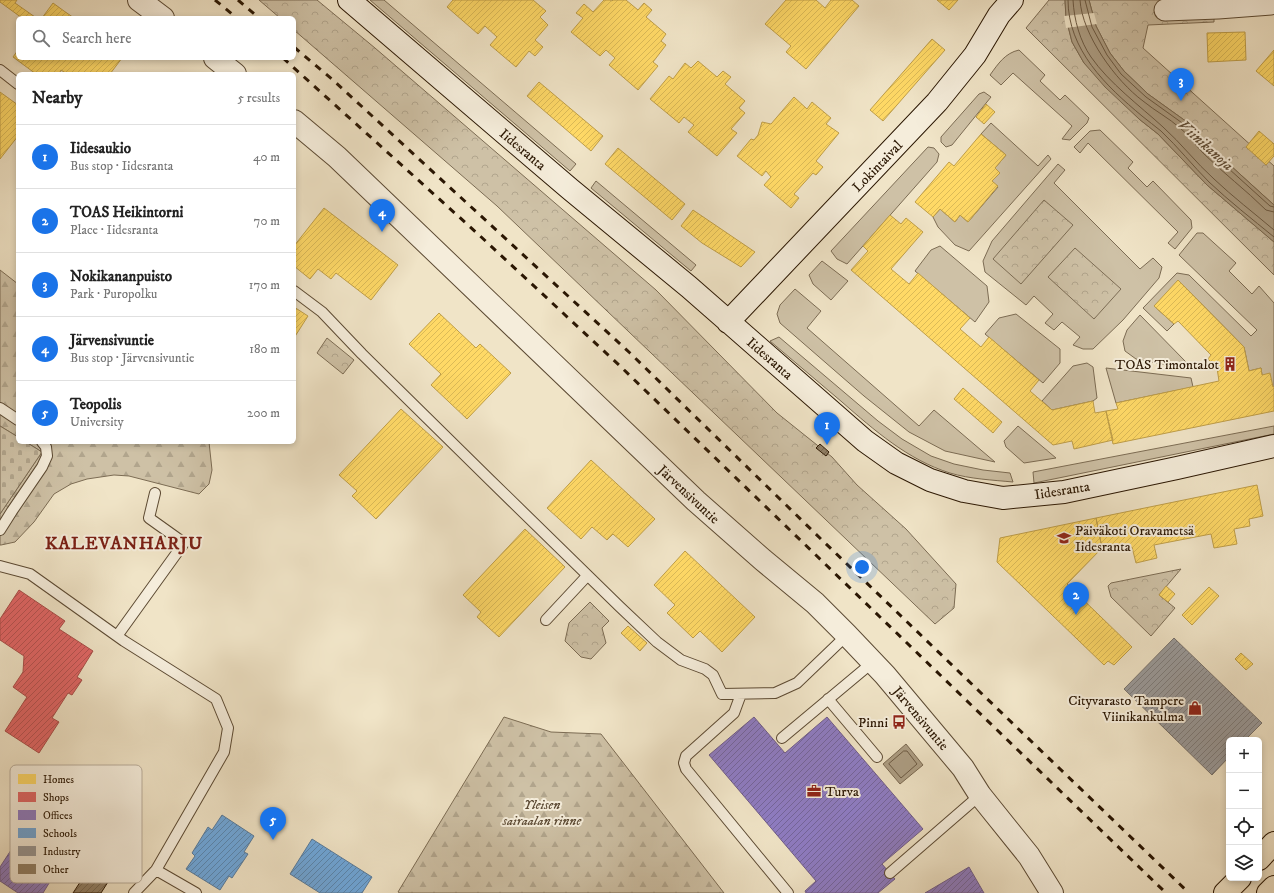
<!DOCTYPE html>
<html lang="en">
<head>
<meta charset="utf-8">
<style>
  :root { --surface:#fff; --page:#f2f2f2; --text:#222; --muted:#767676; --line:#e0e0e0; --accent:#1a73e8 }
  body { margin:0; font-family:"IM FELL DW Pica",serif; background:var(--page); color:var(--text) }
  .controls { position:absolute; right:12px; bottom:12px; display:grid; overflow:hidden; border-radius:6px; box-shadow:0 2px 6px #0003 }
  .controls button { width:36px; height:36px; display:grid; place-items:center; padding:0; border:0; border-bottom:1px solid var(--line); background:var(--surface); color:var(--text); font:20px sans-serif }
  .you { position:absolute; left:862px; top:567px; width:14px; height:14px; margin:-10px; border:3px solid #fff; border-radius:50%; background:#1a73e8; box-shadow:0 0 0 6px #1a73e833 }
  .badge { display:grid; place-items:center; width:26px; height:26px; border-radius:50%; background:var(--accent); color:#fff; font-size:13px; font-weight:700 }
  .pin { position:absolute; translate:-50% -33px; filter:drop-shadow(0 1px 2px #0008) }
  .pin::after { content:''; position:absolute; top:21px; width:14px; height:12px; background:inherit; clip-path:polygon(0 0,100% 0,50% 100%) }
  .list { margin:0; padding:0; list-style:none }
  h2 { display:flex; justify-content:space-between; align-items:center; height:52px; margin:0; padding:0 16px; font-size:17px }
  h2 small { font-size:13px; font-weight:400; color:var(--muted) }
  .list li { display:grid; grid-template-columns:26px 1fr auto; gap:12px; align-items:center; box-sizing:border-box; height:64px; padding:0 16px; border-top:1px solid var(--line) }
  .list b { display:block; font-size:15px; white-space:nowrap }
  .list p { margin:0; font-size:13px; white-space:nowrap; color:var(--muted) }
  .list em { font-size:13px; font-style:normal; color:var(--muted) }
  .icon { flex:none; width:22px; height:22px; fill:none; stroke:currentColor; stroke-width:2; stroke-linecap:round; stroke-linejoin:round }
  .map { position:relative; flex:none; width:1274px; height:893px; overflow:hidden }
  .search { position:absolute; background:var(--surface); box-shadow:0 2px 6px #0003; left:16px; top:16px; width:280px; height:44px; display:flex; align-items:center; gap:10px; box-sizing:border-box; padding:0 14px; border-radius:6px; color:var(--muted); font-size:15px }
  .panel { position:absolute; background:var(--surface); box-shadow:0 2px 6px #0003; left:16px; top:72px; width:280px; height:372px; border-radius:6px }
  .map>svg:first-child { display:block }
  .grass { fill:#cec1a6; stroke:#7c6c54 }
  .forest { fill:url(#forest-firs); stroke:#7c6c54 }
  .cemetery { fill:url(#cemetery-stones); stroke:#7c6c54 }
  .park { fill:url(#park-crowns); stroke:#7c6c54 }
  .water { fill:#ad9e84; stroke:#796850 }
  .pier { fill:#f0e4c7 }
  .homes { fill:url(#homes-hatch); stroke:#bf9e48 }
  .shops { fill:url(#shops-hatch); stroke:#a94e48 }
  .offices { fill:url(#offices-hatch); stroke:#705d89 }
  .schools { fill:url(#schools-hatch); stroke:#5a7c9b }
  .industry { fill:url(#industry-hatch); stroke:#78726c }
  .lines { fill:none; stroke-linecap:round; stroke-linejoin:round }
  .shore { stroke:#6c5a43; stroke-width:1 }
  .building { fill:url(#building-hatch); stroke:#2a1602 }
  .service-casing { stroke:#5c4a33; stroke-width:12 }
  .minor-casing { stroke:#5c4a33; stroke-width:23 }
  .tertiary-casing { stroke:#5c4a33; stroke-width:24 }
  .secondary-casing { stroke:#2a1602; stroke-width:24 }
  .primary-casing { stroke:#2a1602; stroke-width:24 }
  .service { stroke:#f5eddb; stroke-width:10 }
  .minor { stroke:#f5eddb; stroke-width:21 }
  .tertiary { stroke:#f5eddb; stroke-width:22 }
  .secondary { stroke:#f5eddb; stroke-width:22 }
  .primary { stroke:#f0e4c7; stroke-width:22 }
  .rail { stroke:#2a1602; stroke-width:3; stroke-dasharray:7 7; stroke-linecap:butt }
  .labels { text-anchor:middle; stroke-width:4; stroke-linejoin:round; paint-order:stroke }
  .street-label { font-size:14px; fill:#2a1602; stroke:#f5eddb }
  .poi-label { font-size:14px; fill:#2a1602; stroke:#f5eddb; text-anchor:end }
  .park-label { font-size:14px; font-style:italic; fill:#5b4933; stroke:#f5eddb }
  .water-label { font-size:15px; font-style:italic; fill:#5e4c36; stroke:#f5eddb }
  .district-label { font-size:18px; font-weight:bold; letter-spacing:1px; fill:#7a1f14; stroke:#f5eddb }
  .key { fill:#f5eddb; stroke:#b8ac9a; stroke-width:1 }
  .key-label { font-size:11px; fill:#2a1602 }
</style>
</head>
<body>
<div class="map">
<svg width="1274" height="893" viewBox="0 0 1274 893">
  <defs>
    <pattern id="forest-firs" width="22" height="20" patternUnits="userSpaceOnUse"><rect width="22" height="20" fill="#cec1a6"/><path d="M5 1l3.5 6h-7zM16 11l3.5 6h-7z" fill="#b1a58d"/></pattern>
    <pattern id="cemetery-stones" width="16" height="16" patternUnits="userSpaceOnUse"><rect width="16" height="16" fill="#cec1a6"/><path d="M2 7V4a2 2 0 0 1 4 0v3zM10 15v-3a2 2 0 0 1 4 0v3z" fill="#b1a58d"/></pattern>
    <pattern id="park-crowns" width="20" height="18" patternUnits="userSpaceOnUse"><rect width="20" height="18" fill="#cec1a6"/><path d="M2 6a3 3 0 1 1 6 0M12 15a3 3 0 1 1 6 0" fill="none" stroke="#b1a58d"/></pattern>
    <pattern id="homes-hatch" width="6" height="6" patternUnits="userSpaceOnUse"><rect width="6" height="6" fill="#ffd966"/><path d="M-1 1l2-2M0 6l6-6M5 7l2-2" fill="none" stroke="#dbba57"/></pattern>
    <pattern id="shops-hatch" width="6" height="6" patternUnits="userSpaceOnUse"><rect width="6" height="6" fill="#e06666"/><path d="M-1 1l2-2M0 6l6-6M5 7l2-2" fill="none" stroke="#b65352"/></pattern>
    <pattern id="offices-hatch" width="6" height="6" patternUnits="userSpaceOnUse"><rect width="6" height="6" fill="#8e7cc3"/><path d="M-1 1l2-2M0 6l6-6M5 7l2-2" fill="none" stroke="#74659c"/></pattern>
    <pattern id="schools-hatch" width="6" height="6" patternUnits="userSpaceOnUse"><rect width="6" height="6" fill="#6fa8dc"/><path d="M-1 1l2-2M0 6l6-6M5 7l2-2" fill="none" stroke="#5b88b0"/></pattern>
    <pattern id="industry-hatch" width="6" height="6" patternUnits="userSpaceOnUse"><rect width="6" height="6" fill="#999"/><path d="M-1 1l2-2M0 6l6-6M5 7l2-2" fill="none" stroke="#7d7c7b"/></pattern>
    <pattern id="building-hatch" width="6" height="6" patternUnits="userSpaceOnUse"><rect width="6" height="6" fill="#918168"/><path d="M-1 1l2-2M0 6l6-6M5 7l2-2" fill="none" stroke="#776953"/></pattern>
  </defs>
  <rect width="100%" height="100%" fill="#f0e4c7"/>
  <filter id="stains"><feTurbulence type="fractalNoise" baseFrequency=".005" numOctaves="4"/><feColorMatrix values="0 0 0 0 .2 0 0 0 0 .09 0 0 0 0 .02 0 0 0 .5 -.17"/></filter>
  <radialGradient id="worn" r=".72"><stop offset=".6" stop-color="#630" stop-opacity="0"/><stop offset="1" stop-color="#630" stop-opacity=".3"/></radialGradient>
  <!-- grass -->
  <path class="grass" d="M370 0H384L576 164 570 171Z
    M1019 50 1045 75 1040 81 1060 100 1065 95 1089 118 1087 123 1070 140 1062 139 1072 126 1013 73 1001 85 990 75C998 64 1005 53 1019 50Z
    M984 92 991 97 952 145 946 147 941 142V137L979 94Z
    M991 123 1038 166 1048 155 1051 159 969 251 955 245 938 227 933 217 940 209 955 222 960 215 968 222 998 187 992 181 1000 173 995 168 1006 155 981 134Z
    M1100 130 1133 162 1128 168 1147 187 1153 181 1191 220 1192 228 1175 249 1168 243 1178 232 1088 143 1080 153 1074 147 1090 131Z
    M928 147 934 148 939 154 937 162 847 264 837 259 831 251Z
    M1058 164 1065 170 1054 183 1140 269 1153 258 1162 267 1159 278 1123 320 1093 349H1083L1073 345 1080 337 1062 322 1054 330 1045 323 1053 314 1034 296 1026 305 985 272 983 261 992 241Z
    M596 181 696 265 691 271 591 188Z
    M1197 233H1203L1236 263 1229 271 1252 294 1259 286 1274 303V386L1273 387 1262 375 1261 368 1249 371 1244 347 1179 281 1154 306 1174 324 1167 331 1143 308 1177 273 1189 275 1251 336 1257 330 1179 255Z
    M940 246 987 286 989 302 975 322 915 271 931 250Z
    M822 261 848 281 831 300 813 284 809 275Z
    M795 289 821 311 807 328 919 426 934 410 995 462 945 451 909 432 864 396 780 323 777 314 780 305Z
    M1016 314 1060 349V363L1043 383 985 334 999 318Z
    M1140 315 1185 361 1186 366 1181 368 1136 359 1125 351 1123 341 1127 330Z
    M779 337 878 421 902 439 931 456 954 464 983 470 1010 473 1013 482C992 480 970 479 950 473 908 460 874 430 842 402 818 382 794 361 770 341Z
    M1087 363 1093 367 1097 398 1093 401 1052 410 1042 401 1073 366Z
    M1106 368 1191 378 1193 387 1116 403Z
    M1018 426 1056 458 1024 463 1006 447 1004 441Z
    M1274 426V434L1034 483 1033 472Z"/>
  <!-- forest -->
  <path class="forest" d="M0 270 18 284V437L0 426Z
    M26 442H209L212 470 209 484 199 494 129 476 114 475 87 479 71 484 54 494 34 522 15 542 1 545H0V514L42 452Z
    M504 717 551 732 601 734 724 893H400L398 892Z"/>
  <!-- cemetery -->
  <path class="cemetery" d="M0 426 18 437V442H26L42 452 0 514Z"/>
  <!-- park -->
  <path class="park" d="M259 0H317L375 48 656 290 777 413 832 457 857 485 906 529 956 584 954 608 935 624 497 206 294 30V18H280Z
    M1049 0H1065L1066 18 1072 42 1084 63 1139 119 1158 134 1207 185 1274 242V275L1026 28Z
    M1089 0H1214V22L1148 25 1143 48 1274 166V205L1209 146 1187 122 1148 94 1124 71 1110 53 1096 26Z
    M1044 200 1073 225 1021 284 993 259Z
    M1075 248 1121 289 1094 319 1048 277Z
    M327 338 354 360 343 374 317 353Z
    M1181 569 1159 595 1175 608 1151 636 1111 597 1108 586 1111 583Z
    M590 602 609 621 602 628 606 643 591 659 581 657 565 641 569 623Z"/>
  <!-- water -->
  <path class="water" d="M1065 0H1089L1096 26 1110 53 1124 71 1148 94 1187 122 1209 146 1274 205V242L1207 185 1158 134 1139 119 1105 87 1084 63 1072 42 1066 18Z
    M906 744 923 765 900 784 883 764Z"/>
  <!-- pier -->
  <path class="pier" d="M1094 13 1097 24 1066 28 1064 16Z"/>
  <!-- homes -->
  <path class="homes" d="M0 0H17L15 3 35 17 22 18 0 2Z
    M453 0H533L546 11 540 17 548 25 535 40 543 47 535 56 529 51 516 67 490 45 497 37 485 26 478 34 447 7Z
    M604 0H610L612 1 613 0H626L638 10 644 3 652 10 646 17 666 34 661 41 666 45 653 62 658 66 638 90 609 65 615 58 606 50 600 56 571 32 583 18 576 13 584 4 593 12Z
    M786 0H816L825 8 831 0H852L859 6 806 69 786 52 791 46 765 24Z
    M937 0H958L949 10Z
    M53 3 64 11 74 18H42Z
    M1245 32 1246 60 1208 62 1207 33Z
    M932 39 945 50 883 121 870 110Z
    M18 50V58H122L110 74H84L82 73V74H67L61 70 59 74H36L13 57Z
    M1274 50V86L1256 71Z
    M698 61 717 77 723 71 731 77 725 84 745 101 739 108 745 113 731 129 737 133 717 156 688 132 694 125 684 117 679 123 650 99 669 76 673 79 685 63 691 68Z
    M539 82 603 136 591 151 527 96Z
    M0 92 18 105V136L0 159Z
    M794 97 807 109 812 102 831 118 826 124 839 133 816 161 823 167 816 175 813 173 794 194 799 198 791 208 764 185 771 177 766 171 762 176 737 156 751 139 754 140 758 135 762 122 771 124Z
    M986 104 995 112 984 124 976 117Z
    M1259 131 1274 144V156L1266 165 1246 147Z
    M981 134 1006 155 995 168 1000 173 992 181 998 186 968 222 960 215 955 222 940 209 933 217 915 202 949 162 954 166Z
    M618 148 685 204 672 220 605 164Z
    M324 208 398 265 371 300 336 273 331 279 318 269 310 279 294 266V246Z
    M693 210 755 252 741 267 702 243 681 226Z
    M890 215 901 224 906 218 923 232 891 269 909 284 918 273 970 318 960 329 981 347 989 337 1039 380 1030 391 1052 410 1093 401 1095 413 1106 411 1113 440 1074 449 1072 441 1053 445 851 270 868 251 863 246Z
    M1178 280 1244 347 1249 371 1261 368 1262 375 1270 373 1273 387 1274 386V411L1113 444 1106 411 1118 409 1116 403 1219 381 1217 368 1208 359 1211 355 1178 321 1174 324 1154 306Z
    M294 307 308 316 294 338Z
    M439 313 476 348 480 344 511 373 467 419 431 385 441 374 409 344Z
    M963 388 1002 422 993 433 954 399Z
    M401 409 443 447 376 519 352 496 357 491 339 475Z
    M591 460 655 519 628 547 613 534 607 540 592 527 581 539 547 508Z
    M1257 485 1263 516 1249 519 1250 526 1234 529 1237 544 1214 548 1211 534 1154 545 1157 558 1136 563 1132 547 1117 550 1116 545 1102 548 1096 518Z
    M1096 518 1102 548 1067 584 1132 647 1114 665 1108 661 1104 665 997 562 1000 538Z
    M525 529 565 567 499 637 477 617 481 612 463 595Z
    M685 551 755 617 722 652 700 631 693 638 667 613 675 605 654 585Z
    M1166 586 1175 594 1168 602 1159 595Z
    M1209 587 1219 596 1192 625 1182 615Z
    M628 626 647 643 640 651 621 633Z
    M1241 653 1253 664 1246 670 1235 659Z"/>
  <!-- shops -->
  <path class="shops" d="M19 590 65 621 59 629 93 651 77 677 82 680 72 695 68 693 52 718 59 722 39 753 5 731 27 697 13 687 23 672 24 656 0 640V619Z"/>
  <!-- offices -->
  <path class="offices" d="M754 717 785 753 827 717 923 829 882 864 895 879 878 893H806L805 891 816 881 709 755Z
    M13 847 54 875 43 893H18L0 881V867Z
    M969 867 984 893H925Z"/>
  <!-- schools -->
  <path class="schools" d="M222 815 254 836 244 852 248 854 232 878 229 876 220 890 186 869 195 856 192 853 208 827 212 830Z
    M312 839 372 877 362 893H320L290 874Z"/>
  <!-- industry -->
  <path class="industry" d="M1174 638 1262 723 1245 740H1229V757L1212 775 1124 689Z"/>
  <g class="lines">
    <!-- shore -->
    <path class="shore" d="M1068 0C1068 50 1106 86 1142 116 1148 121 1155 126 1161 131 1178 147 1193 166 1209 182 1229 201 1252 219 1274 237
      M1073 0C1074 20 1080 41 1091 57 1109 83 1140 106 1163 127 1181 143 1196 163 1214 179 1233 197 1254 213 1274 230
      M1080 0C1082 35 1116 81 1143 101 1155 111 1169 118 1180 128 1189 135 1195 145 1203 153 1223 173 1246 190 1266 210L1274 212
      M1085 0 1092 27 1107 55 1121 74 1146 97 1185 125 1207 149 1270 206 1274 207
      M904 751H907L917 764 901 778 889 764Z"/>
  </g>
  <!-- building -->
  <path class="building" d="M820 444 829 452 826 456 816 448Z
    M101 850 120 863 101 893H73Z"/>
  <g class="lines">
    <defs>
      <path id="service" d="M0 70 18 84
        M294 291 322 312 362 354 491 481 620 607 657 642 681 660 705 669 713 675 722 694 775 693 797 683 847 635
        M0 408 18 420
        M0 530 12 511 42 467 47 456 46 447 42 442
        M0 566 30 574 124 641 216 699 228 728 224 752 156 870 134 893
        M546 620 587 576
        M117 636 184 543 149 518 155 493
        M741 694 734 713 686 756 684 763 686 769 788 893
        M828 699 877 757
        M782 738 873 662
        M156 870 196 893
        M890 873 980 795"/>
      <path id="minor" d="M1165 10 1218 8 1271 4"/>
      <path id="tertiary" d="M139 0 163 18
        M215 58 235 74
        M294 121 337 157 696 501 763 560 815 603 847 635 885 675 963 768 980 795 1029 856 1052 893"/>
      <path id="secondary" d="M349 0 570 189 689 287 865 441 896 463 930 480 964 491 1003 498 1064 492 1177 468 1274 446
        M728 322 937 102 975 55 999 15 1012 0"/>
      <path id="primary" d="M1259 859 1274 843
        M1225 893 1240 878
        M1268 893 1274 887"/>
    </defs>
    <!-- service casing -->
    <use href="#service" class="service-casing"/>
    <!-- minor casing -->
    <use href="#minor" class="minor-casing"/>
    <!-- tertiary casing -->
    <use href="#tertiary" class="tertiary-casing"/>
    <!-- secondary casing -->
    <use href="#secondary" class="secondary-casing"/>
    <!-- primary casing -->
    <use href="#primary" class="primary-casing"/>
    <!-- service -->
    <use href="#service" class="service"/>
    <!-- minor -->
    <use href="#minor" class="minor"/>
    <!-- tertiary -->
    <use href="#tertiary" class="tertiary"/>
    <!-- secondary -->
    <use href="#secondary" class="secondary"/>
    <!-- primary -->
    <use href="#primary" class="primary"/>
    <!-- rail -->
    <path class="rail" d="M215 0 237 18
      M238 0 259 18
      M294 47 333 80 630 353 823 541 1189 893
      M283 58 478 234 620 366 1166 893"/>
  </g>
  <!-- icons -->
  <defs>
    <symbol id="building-bare" viewBox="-9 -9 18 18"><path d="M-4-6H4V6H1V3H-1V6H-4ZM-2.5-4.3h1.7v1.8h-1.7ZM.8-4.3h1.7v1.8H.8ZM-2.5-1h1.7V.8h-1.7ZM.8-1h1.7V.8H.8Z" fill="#8f2418" stroke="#f5eddb" stroke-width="2.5" paint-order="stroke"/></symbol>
    <symbol id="school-bare" viewBox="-9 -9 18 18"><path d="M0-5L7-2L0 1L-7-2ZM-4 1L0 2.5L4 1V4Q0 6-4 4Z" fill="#8f2418" stroke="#f5eddb" stroke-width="2.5" paint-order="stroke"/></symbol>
    <symbol id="shop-bare" viewBox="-9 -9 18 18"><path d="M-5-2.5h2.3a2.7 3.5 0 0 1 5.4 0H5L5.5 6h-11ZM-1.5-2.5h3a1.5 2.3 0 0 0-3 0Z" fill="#8f2418" stroke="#f5eddb" stroke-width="2.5" paint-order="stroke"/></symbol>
    <symbol id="bus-bare" viewBox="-9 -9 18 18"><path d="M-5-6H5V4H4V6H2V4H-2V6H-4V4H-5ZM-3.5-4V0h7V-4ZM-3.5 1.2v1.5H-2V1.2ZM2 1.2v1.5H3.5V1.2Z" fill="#8f2418" stroke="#f5eddb" stroke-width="2.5" paint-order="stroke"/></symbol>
    <symbol id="office-bare" viewBox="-9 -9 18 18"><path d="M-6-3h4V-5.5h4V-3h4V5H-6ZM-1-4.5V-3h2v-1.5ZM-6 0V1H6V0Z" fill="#8f2418" stroke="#f5eddb" stroke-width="2.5" paint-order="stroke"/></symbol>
  </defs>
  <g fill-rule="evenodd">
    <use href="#building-bare" x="1220" y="354" width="20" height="20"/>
    <use href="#school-bare" x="1054" y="528" width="20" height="20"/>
    <use href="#shop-bare" x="1185" y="698" width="20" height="20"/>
    <use href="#bus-bare" x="889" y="712" width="20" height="20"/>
    <use href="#office-bare" x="804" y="781" width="20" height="20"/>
  </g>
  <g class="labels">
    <!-- street labels -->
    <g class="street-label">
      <text transform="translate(523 149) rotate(40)" y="5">Iidesranta</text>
      <text transform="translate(877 166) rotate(-46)" y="5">Lokintaival</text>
      <text transform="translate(770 358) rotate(41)" y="5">Iidesranta</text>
      <text transform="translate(1062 490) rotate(-9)" y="5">Iidesranta</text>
      <text transform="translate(689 494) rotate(43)" y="5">Järvensivuntie</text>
      <text transform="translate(921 718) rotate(50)" y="5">Järvensivuntie</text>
    </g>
    <!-- poi labels -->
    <g class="poi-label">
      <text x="1219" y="369">TOAS Timontalot</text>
      <text x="1075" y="535" text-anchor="start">Päiväkoti Oravametsä<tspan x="1075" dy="16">Iidesranta</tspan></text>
      <text x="1184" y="705">Cityvarasto Tampere<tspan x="1184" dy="16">Viinikankulma</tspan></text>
      <text x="888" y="727">Pinni</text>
      <text x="825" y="796" text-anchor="start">Turva</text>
    </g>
    <!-- park labels -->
    <g class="park-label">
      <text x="542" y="809">Yleisen<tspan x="542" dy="16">sairaalan rinne</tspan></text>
    </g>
    <!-- water labels -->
    <g class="water-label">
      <text transform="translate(1206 145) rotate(42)" y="5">Viinikanoja</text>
    </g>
    <!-- district labels -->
    <g class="district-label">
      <text x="124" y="549">KALEVANHARJU</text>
    </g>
  </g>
  <!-- legend -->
  <rect x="10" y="765" width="132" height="118" rx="6" class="key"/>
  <rect x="18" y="774" width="18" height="10" fill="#ffd966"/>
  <rect x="18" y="792" width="18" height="10" fill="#e06666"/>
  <rect x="18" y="810" width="18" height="10" fill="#8e7cc3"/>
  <rect x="18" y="828" width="18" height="10" fill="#6fa8dc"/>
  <rect x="18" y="846" width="18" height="10" fill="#999"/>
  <rect x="18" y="864" width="18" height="10" fill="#918168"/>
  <g class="key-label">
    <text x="43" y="783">Homes</text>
    <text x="43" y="801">Shops</text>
    <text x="43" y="819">Offices</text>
    <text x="43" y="837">Schools</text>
    <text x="43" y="855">Industry</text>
    <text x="43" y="873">Other</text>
  </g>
  <rect width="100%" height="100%" filter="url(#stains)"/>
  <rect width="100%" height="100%" fill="url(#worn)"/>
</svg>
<div class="controls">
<button>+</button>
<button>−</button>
<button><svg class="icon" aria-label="locate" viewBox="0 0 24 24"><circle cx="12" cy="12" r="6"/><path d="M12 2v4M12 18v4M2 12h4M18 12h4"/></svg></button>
<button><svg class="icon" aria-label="layers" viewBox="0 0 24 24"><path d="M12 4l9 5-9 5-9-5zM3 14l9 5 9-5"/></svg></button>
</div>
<div class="you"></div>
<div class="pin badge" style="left:827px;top:445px">1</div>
<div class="pin badge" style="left:1076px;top:615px">2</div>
<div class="pin badge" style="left:1181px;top:101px">3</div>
<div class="pin badge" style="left:382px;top:232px">4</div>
<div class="pin badge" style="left:273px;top:840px">5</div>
<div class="search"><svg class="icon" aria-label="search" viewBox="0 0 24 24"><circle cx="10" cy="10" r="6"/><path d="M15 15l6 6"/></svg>Search here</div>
<section class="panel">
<h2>Nearby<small>5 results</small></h2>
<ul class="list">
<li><span class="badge">1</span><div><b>Iidesaukio</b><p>Bus stop · Iidesranta</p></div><em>40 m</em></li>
<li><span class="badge">2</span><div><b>TOAS Heikintorni</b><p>Place · Iidesranta</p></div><em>70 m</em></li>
<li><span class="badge">3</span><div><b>Nokikananpuisto</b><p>Park · Puropolku</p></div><em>170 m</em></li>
<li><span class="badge">4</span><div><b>Järvensivuntie</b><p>Bus stop · Järvensivuntie</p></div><em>180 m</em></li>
<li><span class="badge">5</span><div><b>Teopolis</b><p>University</p></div><em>200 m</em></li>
</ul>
</section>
</div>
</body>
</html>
